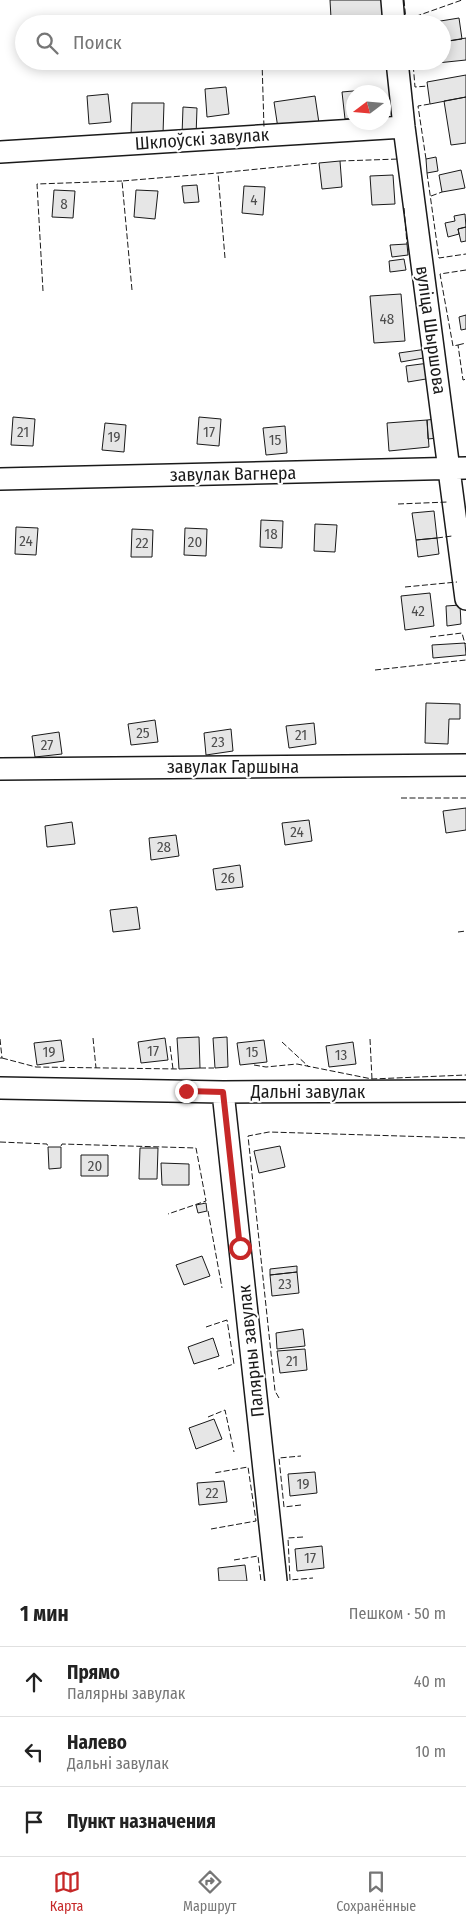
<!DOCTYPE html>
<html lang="ru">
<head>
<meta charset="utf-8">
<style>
  :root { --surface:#fff; --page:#f6f6f6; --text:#222; --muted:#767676; --line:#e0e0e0; --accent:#c62828 }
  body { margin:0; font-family:"Fira Sans Condensed",sans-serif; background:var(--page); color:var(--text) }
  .compass { position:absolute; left:346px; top:85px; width:45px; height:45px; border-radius:50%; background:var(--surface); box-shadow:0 2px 12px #0003; rotate:254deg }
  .stop { position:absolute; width:15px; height:15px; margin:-11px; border:4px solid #c62828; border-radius:50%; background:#fff }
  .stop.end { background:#c62828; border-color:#fff; box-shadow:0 1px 5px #0008 }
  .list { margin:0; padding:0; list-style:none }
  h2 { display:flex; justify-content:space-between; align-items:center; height:65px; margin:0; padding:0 20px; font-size:21px }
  h2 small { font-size:16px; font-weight:400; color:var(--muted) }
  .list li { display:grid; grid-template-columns:32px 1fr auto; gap:15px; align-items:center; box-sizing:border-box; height:70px; padding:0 20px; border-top:1px solid var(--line) }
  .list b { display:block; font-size:19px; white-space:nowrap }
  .list p { margin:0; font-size:16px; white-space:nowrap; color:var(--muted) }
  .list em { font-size:16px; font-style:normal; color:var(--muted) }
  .icon { flex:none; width:28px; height:28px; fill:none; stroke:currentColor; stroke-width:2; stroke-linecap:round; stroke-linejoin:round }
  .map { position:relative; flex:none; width:466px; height:1581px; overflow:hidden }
  .search { position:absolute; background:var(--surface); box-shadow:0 2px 12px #0003; left:15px; right:15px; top:15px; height:55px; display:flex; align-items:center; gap:12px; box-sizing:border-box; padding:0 18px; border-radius:28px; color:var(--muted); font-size:19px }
  .sheet { height:275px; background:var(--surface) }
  nav { display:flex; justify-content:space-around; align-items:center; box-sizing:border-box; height:70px; border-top:1px solid var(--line); background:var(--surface); font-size:14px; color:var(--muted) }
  nav a { display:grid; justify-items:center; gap:2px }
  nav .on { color:var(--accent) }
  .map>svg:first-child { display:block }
  .building { fill:#e6e6e6; stroke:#1a1a1a }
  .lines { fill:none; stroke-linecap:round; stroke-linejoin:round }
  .street-casing { stroke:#1a1a1a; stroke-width:24 }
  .street { stroke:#fff; stroke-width:21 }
  .fence { stroke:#1a1a1a; stroke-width:1; stroke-dasharray:6 2.5; stroke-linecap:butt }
  .route { stroke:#c62828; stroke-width:6 }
  .labels { text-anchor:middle; stroke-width:4; stroke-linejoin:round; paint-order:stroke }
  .number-label { font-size:15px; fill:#4d4d4d }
  .street-label { font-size:18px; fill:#1a1a1a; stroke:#fff }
</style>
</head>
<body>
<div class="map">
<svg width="466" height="1581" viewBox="0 0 466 1581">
  <rect width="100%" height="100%" fill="#fff"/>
  <!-- building -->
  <path class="building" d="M330 0H385L387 21 364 23 363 16 331 18Z
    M459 18 462 39 442 42V24H422Z
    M356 19V24H334L333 21Z
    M466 38V60L437 63V61H442V42Z
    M368 61H391V67L368 69Z
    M466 75V97L430 104 427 82Z
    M226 87 229 114 207 117 205 89Z
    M364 90V92H354V118L345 119 342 92Z
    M108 94 111 122 89 124 87 96Z
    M315 96 320 130 279 135 274 102Z
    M466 97V143L451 145 444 101Z
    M132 103H164L163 134 131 136Z
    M183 107 197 108 196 136 182 135Z
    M436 157 438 171 427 173 426 159Z
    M340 161 342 187 322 189 319 163Z
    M461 170 465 188 442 192 439 175Z
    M393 175 395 204 372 205 370 176Z
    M197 185 199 202 184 203 182 186Z
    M244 186 265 187 263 215 242 213Z
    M54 190 75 191 73 218 52 217Z
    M136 190 158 191 155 219 134 217Z
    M465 214 466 227 458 229 459 234 448 237 445 223 455 221 454 216Z
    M466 227V241L461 242 458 229Z
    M407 244 408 255 392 257 390 245Z
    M404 259 406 270 390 272 389 261Z
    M401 294 405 341 374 343 370 296Z
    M466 315V329L461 330 459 317Z
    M427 349 429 357 401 362 399 353Z
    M429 363 432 378 408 382 406 366Z
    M13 417 35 419 33 446 11 445Z
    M199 417 221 419 219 446 197 444Z
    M436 419 438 438 428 439 427 420Z
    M427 420 429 447 389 451 387 423Z
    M105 423 126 425 124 452 102 450Z
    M285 426 287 453 266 455 263 428Z
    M434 511 437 538 416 540 412 513Z
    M261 520 283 521 282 548 260 547Z
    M315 524 337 525 335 552 314 551Z
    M16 527 38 528 36 555 15 554Z
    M185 528 207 529 206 556 184 555Z
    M132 529 153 530 152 557H131Z
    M437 538 439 554 418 557 416 540Z
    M430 593 434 626 405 630 401 596Z
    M460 605 461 624 447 626 446 606Z
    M465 643 466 655 433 658 432 645Z
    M426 703 460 704V719H449L448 744 425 743Z
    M155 720 158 742 131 745 128 724Z
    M314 723 316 744 289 748 286 726Z
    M231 729 233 751 206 755 204 733Z
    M59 732 62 754 35 757 32 736Z
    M466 808V830L446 833 443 811Z
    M309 820 312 841 285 845 282 823Z
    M72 822 75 844 47 847 45 826Z
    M176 835 179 856 151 860 149 838Z
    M240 865 243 887 216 890 213 869Z
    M137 907 140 929 113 932 110 910Z
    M199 1037 200 1068 179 1069 177 1038Z
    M227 1037 228 1067 215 1068 213 1038Z
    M165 1038 168 1060 141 1063 138 1042Z
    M61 1040 64 1061 37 1065 34 1043Z
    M264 1040 267 1062 240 1065 237 1043Z
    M353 1042 356 1064 329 1067 326 1046Z
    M280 1146 285 1167 259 1173 254 1151Z
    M48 1147H61V1168L49 1169Z
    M140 1148H158L157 1179H139Z
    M81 1155H108V1176H81Z
    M161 1163 189 1164V1185H162Z
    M206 1203 207 1211 198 1213 196 1205Z
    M202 1256 210 1276 184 1285 176 1265Z
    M297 1266V1272L270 1275V1269Z
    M297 1272 299 1293 272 1296 270 1275Z
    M303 1329 305 1346 277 1349 276 1333Z
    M213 1338 219 1356 194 1364 188 1347Z
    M305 1349 307 1370 280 1373 277 1351Z
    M214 1419 222 1439 196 1449 189 1428Z
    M315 1472 317 1493 290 1496 288 1474Z
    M224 1481 227 1502 199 1505 197 1483Z
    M322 1546 324 1568 297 1571 295 1549Z
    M245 1565 247 1581H219L218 1568Z"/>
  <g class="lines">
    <defs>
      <path id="street" d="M392 0 394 24
        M397 61 404 127 466 599
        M0 152 404 127
        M0 479 466 468
        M0 769 466 765
        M0 1088 223 1092 466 1091
        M223 1092 276 1581"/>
    </defs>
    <!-- street casing -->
    <use href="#street" class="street-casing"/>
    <!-- street -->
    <use href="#street" class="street"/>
    <!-- fence -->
    <path class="fence" d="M404 0 406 20 414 17
      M414 24V17L462 0
      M262 61 264 128
      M427 61 413 63 415 87 428 86
      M426 159 418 106 430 104
      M340 161 399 159
      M427 173 439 258 466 254
      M431 196 442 192
      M404 208 407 244
      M225 258 218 173 319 163
      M466 270 440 274 453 346 458 345 463 380 466 379
      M132 290 122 181 218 173
      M43 291 37 184 122 181
      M458 345 466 343
      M398 504 448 502
      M437 538 452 536
      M405 587 457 582
      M430 637 462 633 465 644V643
      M375 670 466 660
      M401 798H466
      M458 932 466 931
      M93 1038 96 1068
      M0 1039 2 1058H0
      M370 1039 372 1079
      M282 1042 309 1067
      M170 1046 173 1069
      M2 1058 36 1067 179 1069
      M254 1065 266 1067 297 1064 372 1079 466 1075
      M200 1068H214
      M0 1142 47 1144 48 1147
      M61 1146 62 1144 196 1148 206 1201 168 1214
      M208 1211 222 1288
      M206 1327 227 1320
      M218 1369 234 1364 227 1320
      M279 1398 275 1391 248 1136 269 1132 466 1138
      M208 1417 225 1410 234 1452
      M301 1505 284 1507 279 1458 301 1456
      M211 1529 256 1521 248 1467 214 1473
      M303 1537 288 1538 290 1580 313 1578
      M234 1560 258 1556 261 1581"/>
  </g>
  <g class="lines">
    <!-- route -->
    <path class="route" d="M186 1091 223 1092 240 1248"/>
  </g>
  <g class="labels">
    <!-- number labels -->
    <g class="number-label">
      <text x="254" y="205">4</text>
      <text x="64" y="209">8</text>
      <text x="387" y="324">48</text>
      <text x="23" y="437">21</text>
      <text x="209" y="437">17</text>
      <text x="114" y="442">19</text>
      <text x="275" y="445">15</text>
      <text x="271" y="539">18</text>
      <text x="26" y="546">24</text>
      <text x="195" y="547">20</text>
      <text x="142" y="548">22</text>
      <text x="418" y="616">42</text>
      <text x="143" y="738">25</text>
      <text x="301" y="740">21</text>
      <text x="218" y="747">23</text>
      <text x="47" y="750">27</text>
      <text x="297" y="837">24</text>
      <text x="164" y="852">28</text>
      <text x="228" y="883">26</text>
      <text x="153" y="1056">17</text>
      <text x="49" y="1057">19</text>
      <text x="252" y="1057">15</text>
      <text x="341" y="1060">13</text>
      <text x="95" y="1171">20</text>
      <text x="285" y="1289">23</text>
      <text x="292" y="1366">21</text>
      <text x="303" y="1489">19</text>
      <text x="212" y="1498">22</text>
      <text x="310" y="1563">17</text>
    </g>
    <!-- street labels -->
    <g class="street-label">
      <text transform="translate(202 139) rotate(-4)" y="6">Шклоўскі завулак</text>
      <text transform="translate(431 330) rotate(82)" y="6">вуліца Шыршова</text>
      <text transform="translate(233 474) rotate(-1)" y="6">завулак Вагнера</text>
      <text x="233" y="773">завулак Гаршына</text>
      <text x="308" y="1098">Дальні завулак</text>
      <text transform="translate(251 1351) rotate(-96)" y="6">Палярны завулак</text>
    </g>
  </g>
</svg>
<svg class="compass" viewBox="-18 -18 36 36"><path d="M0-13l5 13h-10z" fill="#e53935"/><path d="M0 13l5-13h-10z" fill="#767676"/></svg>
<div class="stop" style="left:240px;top:1248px"></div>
<div class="stop end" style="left:186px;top:1091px"></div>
<div class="search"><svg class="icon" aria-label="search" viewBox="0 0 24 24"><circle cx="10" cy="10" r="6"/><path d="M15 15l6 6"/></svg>Поиск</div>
</div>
<section class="sheet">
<h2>1 мин<small>Пешком · 50 m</small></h2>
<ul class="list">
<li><svg class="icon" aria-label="ahead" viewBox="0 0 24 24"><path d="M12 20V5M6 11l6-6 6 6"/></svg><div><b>Прямо</b><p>Палярны завулак</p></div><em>40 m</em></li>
<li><svg class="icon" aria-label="left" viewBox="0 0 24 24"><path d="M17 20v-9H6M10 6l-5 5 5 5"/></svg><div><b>Налево</b><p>Дальні завулак</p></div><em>10 m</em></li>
<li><svg class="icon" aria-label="arrive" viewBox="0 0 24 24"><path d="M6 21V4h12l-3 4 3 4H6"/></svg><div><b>Пункт назначения</b></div></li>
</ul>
</section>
<nav>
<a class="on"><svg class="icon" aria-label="map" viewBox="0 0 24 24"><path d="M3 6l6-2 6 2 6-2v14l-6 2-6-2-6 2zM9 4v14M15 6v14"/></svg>Карта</a>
<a><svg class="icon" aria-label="directions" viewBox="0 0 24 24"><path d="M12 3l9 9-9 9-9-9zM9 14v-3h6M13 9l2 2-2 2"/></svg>Маршрут</a>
<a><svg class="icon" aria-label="saved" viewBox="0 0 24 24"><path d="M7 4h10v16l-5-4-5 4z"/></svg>Сохранённые</a>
</nav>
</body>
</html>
